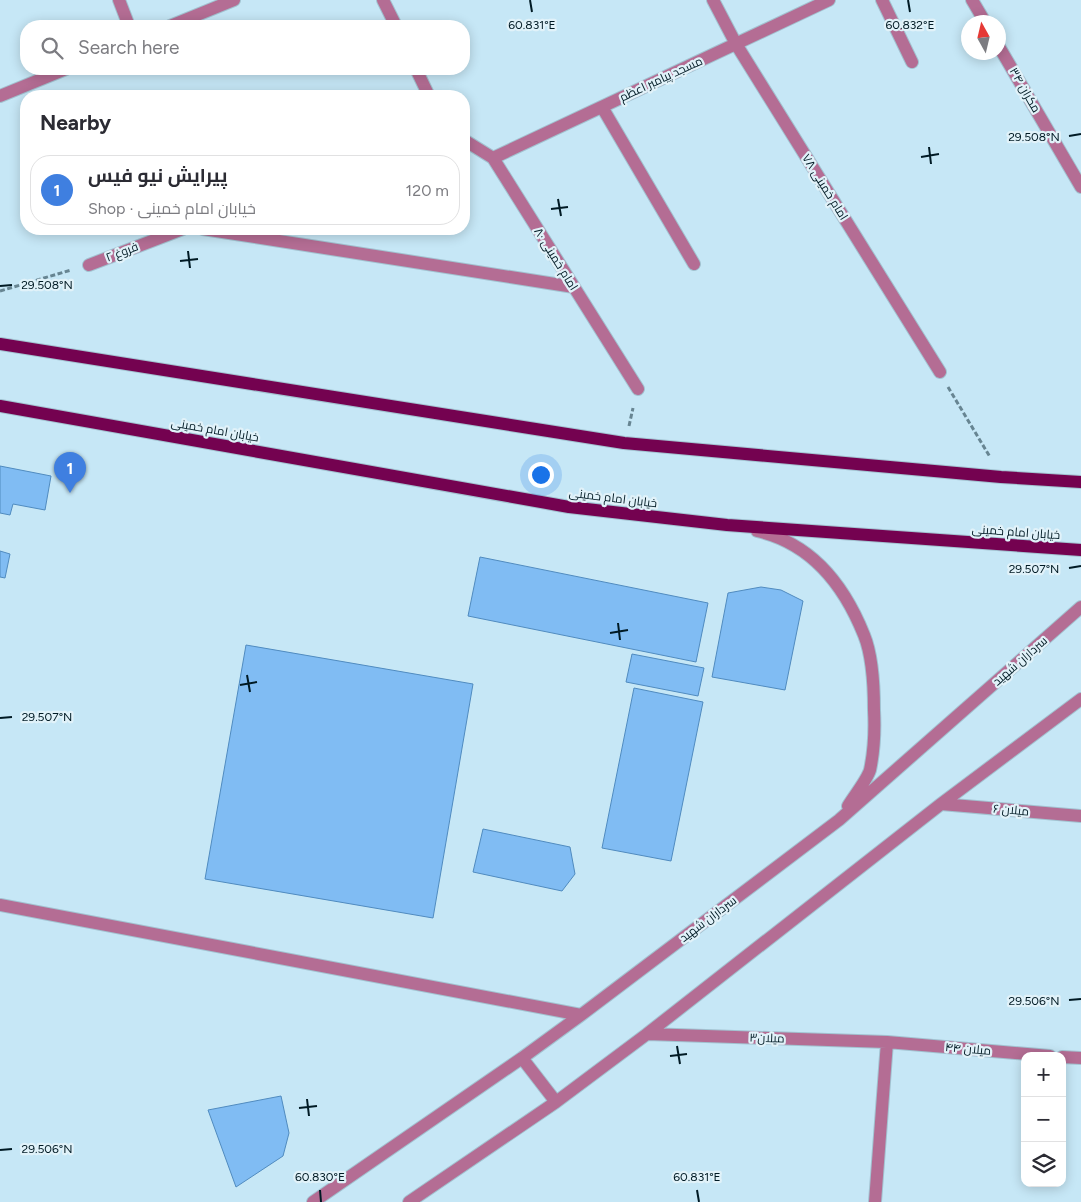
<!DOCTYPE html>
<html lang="en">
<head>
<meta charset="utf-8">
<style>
  :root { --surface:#fff; --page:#f2f2f3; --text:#2b2b33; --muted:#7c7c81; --line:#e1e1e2; --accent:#0f766e }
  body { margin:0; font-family:Figtree,Cairo,sans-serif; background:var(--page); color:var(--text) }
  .controls { position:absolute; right:15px; bottom:15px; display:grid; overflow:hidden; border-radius:10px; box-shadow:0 2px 12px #0003 }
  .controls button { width:45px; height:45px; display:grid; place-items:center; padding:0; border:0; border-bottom:1px solid var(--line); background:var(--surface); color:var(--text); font:25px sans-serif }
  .compass { position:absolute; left:961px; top:15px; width:45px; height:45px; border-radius:50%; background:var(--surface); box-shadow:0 2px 12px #0003; rotate:352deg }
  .you { position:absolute; left:540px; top:474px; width:18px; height:18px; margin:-12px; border:4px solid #fff; border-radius:50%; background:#1a73e8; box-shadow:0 0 0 8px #1a73e833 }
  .badge { display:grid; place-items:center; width:32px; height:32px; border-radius:50%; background:var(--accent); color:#fff; font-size:16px; font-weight:700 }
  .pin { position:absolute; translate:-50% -41px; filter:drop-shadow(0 1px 2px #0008) }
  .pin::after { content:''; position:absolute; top:26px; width:18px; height:15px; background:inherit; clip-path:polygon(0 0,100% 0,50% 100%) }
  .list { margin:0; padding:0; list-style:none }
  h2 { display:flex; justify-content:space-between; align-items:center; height:65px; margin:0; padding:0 20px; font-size:21px }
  h2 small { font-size:16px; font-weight:400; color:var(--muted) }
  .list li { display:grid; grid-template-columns:32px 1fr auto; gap:15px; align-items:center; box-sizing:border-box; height:70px; margin:0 10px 10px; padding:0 10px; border:1px solid var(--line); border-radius:20px }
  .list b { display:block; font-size:19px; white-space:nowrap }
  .list p { margin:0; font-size:16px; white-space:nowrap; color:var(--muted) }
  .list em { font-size:16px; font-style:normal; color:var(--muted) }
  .icon { flex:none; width:28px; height:28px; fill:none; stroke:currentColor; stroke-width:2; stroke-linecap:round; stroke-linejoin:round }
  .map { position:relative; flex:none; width:1081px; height:1202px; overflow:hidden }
  .search { position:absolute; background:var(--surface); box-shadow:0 2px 12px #0003; left:20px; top:20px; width:450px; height:55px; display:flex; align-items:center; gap:12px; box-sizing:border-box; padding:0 18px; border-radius:20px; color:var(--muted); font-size:19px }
  .panel { position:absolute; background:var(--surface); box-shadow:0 2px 12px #0003; left:20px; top:90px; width:450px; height:145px; border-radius:20px }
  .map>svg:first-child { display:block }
  .building { fill:#80bcf3; stroke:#508bbf }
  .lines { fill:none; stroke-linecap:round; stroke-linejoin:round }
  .minor-casing { stroke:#a2c2d0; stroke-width:14 }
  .major-casing { stroke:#a2c2d0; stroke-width:14 }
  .path { stroke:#678592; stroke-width:3; stroke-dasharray:5 2.5; stroke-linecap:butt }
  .minor { stroke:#b46d94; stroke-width:12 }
  .major { stroke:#740250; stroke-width:12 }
  .ticks { fill:none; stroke:#001a24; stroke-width:2 }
  .labels { text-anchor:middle; stroke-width:4.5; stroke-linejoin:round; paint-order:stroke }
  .street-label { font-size:12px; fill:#001a24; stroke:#e1f2f9 }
  .ticks-label { font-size:12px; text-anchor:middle; fill:#001a24; stroke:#e1f2f9; stroke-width:4.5; stroke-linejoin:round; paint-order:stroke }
</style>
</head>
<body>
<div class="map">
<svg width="1081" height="1202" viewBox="0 0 1081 1202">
  <rect width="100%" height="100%" fill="#c6e7f6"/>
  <!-- building -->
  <path class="building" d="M0 466 51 476 45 510 13 504 10 515 0 513Z
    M0 551 10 554 5 578 0 577Z
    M480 557 708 603 696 662 468 616Z
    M761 587 781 590 803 601 785 690 712 677 728 593Z
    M246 645 473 684 433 918 205 879Z
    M632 654 704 668 698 696 626 682Z
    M634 688 703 702 671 861 602 848Z
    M483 829 570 847 575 874 562 891 473 872Z
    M281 1096 289 1133 283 1156 236 1187 208 1110Z"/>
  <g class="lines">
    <defs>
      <path id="minor" d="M119 0 129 26
        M383 0 396 26
        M713 0 736 44 940 372
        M882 0 912 62
        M972 0 985 22
        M170 26 234 0
        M998 45 1081 187
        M416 69 429 96
        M0 96 66 69
        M602 107 694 264
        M464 140 493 158 638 389
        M493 158 829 0
        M203 229 574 287
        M89 265 183 229
        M757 531C811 543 844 585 864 635 873 657 874 686 874 710 875 729 874 751 870 770 867 780 854 796 848 806
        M941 804 1081 816
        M0 905 581 1015
        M647 1034 887 1042 1050 1056
        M1062 1057 1081 1058
        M522 1058 556 1102
        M313 1202 522 1058 581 1015 839 820 1081 607
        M409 1202 556 1102 647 1034 941 804 1081 699
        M875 1202 887 1042"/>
      <path id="major" d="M0 344 624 443 1001 477 1081 482
        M0 406 569 507 727 525 1081 550"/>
    </defs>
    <!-- minor casing -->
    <use href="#minor" class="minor-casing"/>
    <!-- major casing -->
    <use href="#major" class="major-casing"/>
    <!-- path -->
    <path class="path" d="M0 291 71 270
      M948 387 990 457
      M629 426 633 408"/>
    <!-- minor -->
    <use href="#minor" class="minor"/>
    <!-- major -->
    <use href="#major" class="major"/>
  </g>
  <!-- ticks -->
  <path class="ticks" d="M530 0 532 12M908 0 910 12M1069 136 1081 134M929 147 931 164M921 157 939 154M558 199 561 216M551 209 568 207M188 251 190 268M180 261 198 259M0 286 12 285M1069 568 1081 566M618 623 620 640M610 633 628 630M247 675 250 692M240 685 257 682M0 718 12 717M1069 1000 1081 999M677 1046 680 1064M670 1056 687 1054M307 1099 309 1116M299 1108 317 1106M0 1150 12 1149M320 1190 321 1202M697 1190 699 1202"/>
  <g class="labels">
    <!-- street labels -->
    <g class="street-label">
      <text transform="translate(661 79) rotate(-25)" y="4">مسجد پیامبر اعظم</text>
      <text transform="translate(1025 90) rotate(60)" y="4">مکران ۳۴</text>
      <text transform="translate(825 187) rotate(58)" y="4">امام خمینی ۷۸</text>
      <text transform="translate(122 252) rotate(-21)" y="4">فروغ ۲</text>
      <text transform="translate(556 259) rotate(58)" y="4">امام خمینی ۸۰</text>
      <text transform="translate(215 430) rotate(10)" y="4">خیابان امام خمینی</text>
      <text transform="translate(613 498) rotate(7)" y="4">خیابان امام خمینی</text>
      <text transform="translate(1016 532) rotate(4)" y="4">خیابان امام خمینی</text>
      <text transform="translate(1020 661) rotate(-41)" y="4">سرداران شهید</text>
      <text transform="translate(1011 810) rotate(5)" y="4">میلان ۶</text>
      <text transform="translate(708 919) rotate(-37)" y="4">سرداران شهید</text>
      <text transform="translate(767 1038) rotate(2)" y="4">میلان۳</text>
      <text transform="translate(968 1049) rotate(5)" y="4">میلان ۴۴</text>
    </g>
  </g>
  <g class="ticks-label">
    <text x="532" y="29">60.831°E</text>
    <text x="910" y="29">60.832°E</text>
    <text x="1034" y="141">29.508°N</text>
    <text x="47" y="289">29.508°N</text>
    <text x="1034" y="573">29.507°N</text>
    <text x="47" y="721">29.507°N</text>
    <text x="1034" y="1005">29.506°N</text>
    <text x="47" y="1153">29.506°N</text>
    <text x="320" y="1181">60.830°E</text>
    <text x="697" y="1181">60.831°E</text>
  </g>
</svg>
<div class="controls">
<button>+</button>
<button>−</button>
<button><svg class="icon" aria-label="layers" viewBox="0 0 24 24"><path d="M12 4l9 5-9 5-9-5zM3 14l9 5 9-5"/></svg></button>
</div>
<svg class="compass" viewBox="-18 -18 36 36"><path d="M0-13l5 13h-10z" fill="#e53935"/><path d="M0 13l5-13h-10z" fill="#7c7c81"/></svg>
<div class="you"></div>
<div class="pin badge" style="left:70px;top:493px;background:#3f7fe0">1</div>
<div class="search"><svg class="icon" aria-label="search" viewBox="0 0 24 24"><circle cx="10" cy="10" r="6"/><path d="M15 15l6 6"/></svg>Search here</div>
<section class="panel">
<h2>Nearby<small></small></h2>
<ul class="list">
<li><span class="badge" style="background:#3f7fe0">1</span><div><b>پیرایش نیو فیس</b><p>Shop · خیابان امام خمینی</p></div><em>120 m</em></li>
</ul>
</section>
</div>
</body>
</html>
